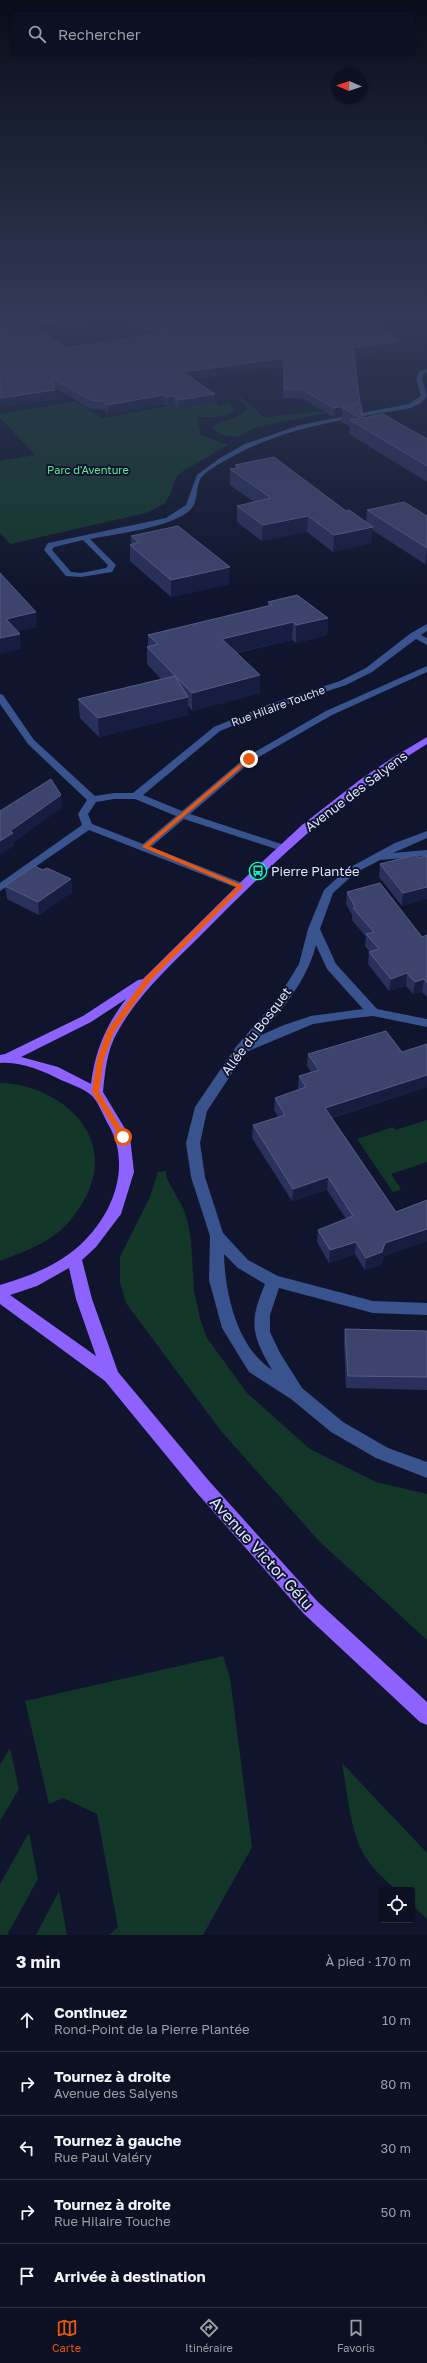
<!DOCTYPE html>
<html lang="fr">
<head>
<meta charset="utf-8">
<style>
  :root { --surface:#0c1022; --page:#15192a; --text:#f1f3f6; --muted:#9a9da5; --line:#2c3040; --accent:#ea580c }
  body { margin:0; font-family:"Golos Text",sans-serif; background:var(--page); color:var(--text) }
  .controls { position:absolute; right:12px; bottom:12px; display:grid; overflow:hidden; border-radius:4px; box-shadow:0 1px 3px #0004 }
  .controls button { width:36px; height:36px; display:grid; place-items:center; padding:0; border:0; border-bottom:1px solid var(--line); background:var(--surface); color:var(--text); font:20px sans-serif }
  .compass { position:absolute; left:331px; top:68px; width:36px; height:36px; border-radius:50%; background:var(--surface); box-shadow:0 1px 3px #0004; rotate:272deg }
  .stop { position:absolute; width:12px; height:12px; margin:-9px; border:3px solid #ea580c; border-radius:50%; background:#fff }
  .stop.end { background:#ea580c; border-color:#fff; box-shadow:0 1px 4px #0008 }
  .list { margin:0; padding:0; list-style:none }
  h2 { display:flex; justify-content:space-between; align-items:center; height:52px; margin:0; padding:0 16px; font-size:17px }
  h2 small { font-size:13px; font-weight:400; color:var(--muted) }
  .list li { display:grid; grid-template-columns:26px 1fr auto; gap:12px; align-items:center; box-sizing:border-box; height:64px; padding:0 16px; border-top:1px solid var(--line) }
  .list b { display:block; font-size:15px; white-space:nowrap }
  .list p { margin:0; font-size:13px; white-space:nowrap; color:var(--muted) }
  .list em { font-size:13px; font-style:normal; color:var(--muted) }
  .icon { flex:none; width:22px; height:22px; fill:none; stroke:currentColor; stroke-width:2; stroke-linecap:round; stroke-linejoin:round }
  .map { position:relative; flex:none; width:427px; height:1935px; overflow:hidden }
  .search { position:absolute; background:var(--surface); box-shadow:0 1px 3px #0004; left:12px; right:12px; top:12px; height:44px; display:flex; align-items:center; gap:10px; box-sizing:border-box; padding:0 14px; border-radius:4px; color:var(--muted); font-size:15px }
  .sheet { height:372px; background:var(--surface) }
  nav { display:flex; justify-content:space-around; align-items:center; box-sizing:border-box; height:56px; border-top:1px solid var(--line); background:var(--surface); font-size:11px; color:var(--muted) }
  nav a { display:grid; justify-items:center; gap:2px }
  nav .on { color:var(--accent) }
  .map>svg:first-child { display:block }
  .green { fill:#123729 }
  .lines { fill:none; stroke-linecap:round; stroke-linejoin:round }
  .minor { fill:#38538e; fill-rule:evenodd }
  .major { fill:#8d62ff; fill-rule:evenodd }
  .wall { fill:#28305b }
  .shaded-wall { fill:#171d41 }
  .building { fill:#3c436d; stroke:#555c84 }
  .route { fill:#ea580c }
  .labels { text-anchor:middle; stroke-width:4; stroke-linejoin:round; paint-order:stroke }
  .far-park-label { font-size:11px; fill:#5fe895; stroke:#10152d }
  .far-street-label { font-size:11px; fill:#dbe4ff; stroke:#10152d }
  .street-label { font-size:13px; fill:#dbe4ff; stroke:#10152d }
  .poi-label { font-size:13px; fill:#dbe4ff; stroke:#10152d; text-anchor:start }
  .near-street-label { font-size:16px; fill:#dbe4ff; stroke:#10152d }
</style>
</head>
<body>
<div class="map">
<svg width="427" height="1935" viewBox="0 0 427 1935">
  <rect width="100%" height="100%" fill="#10152d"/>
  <!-- green -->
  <path class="green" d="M242 398 264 417 347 409 256 427 239 437 223 435 213 429 214 425 241 415 247 410 246 406 237 399Z
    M75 402 103 418 174 405 179 409 215 402 220 406 229 403 234 410C225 419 209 417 197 417L201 435 228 445 183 471 176 477 170 495 164 504 146 513 10 544 0 533V461L35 455 0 418V414Z
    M0 1083C43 1083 96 1115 95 1163 95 1184 82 1207 68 1223 51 1242 24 1252 0 1261Z
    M427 1120V1162L391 1174 401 1189 393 1192 357 1139 393 1127 395 1130Z
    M166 1171V1177L184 1210 188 1223 191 1241 194 1290 200 1319 207 1338 247 1393 310 1449 376 1482 427 1494V1640L320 1542 221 1431 126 1303 120 1282V1257L150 1197 158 1172Z
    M223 1656 230 1678 252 1847 203 1935H109L118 1927 97 1814 63 1798 49 1804 25 1701Z
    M10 1748 19 1789 0 1821V1765Z
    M342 1763 427 1853V1919L412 1905V1890H396C385 1879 371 1868 363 1853 350 1829 347 1790 342 1763Z
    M29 1833 38 1879 7 1935H0V1884Z
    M59 1891 67 1935H36Z"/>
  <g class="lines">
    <!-- minor -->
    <path class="minor" d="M96 317H130L0 327V323Z
      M427 369V373H424L422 378 427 396 421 403 411 408C348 419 282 427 226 460 219 464 206 471 201 478 195 487 199 500 191 509 175 527 115 534 90 539L116 565 112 572 81 577 66 576 44 550 48 543 166 518 186 505 197 475 220 458 245 444 300 425 409 404 421 396 416 378 420 371ZM83 540 108 565 106 568 81 573 71 572 52 550 54 547Z
      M427 624V631L421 635 427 638V645L416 639 372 672 346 685 276 708 220 731 143 795 182 811 246 757 326 711 427 666V672L332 715 252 761 190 814 287 846 288 848 287 850H279L184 819 151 847 245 884 247 886 245 888H237L89 830 0 891V883L82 825 78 814 87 800 28 744 0 704V694L3 695 34 740 95 796 114 793H133L214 727 270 704 340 681 366 668 411 633ZM114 799H135L176 816 143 844 92 824 88 814 96 802Z
      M427 831V838L393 853 427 850V856L380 860 355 873 333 893 320 929 336 964 377 1009 427 1019V1027L373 1016 346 1019 313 1024 246 1052 207 1111 200 1143 205 1177 223 1233 248 1260 278 1276 373 1301 427 1303V1315L373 1313 279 1288 270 1315V1332L280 1353 302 1388 343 1422 388 1448 427 1462V1478L376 1458 331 1432 291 1399 249 1372 222 1328 209 1280 210 1236 191 1177 186 1143 195 1107 235 1048 278 998 299 964 308 929 324 890 347 869 395 843ZM316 945 327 969 363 1009 311 1016 284 1025 259 1036C282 1009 307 981 316 945ZM224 1254 238 1268 265 1284C249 1322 251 1334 272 1370 237 1347 225 1294 224 1254Z"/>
    <!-- major -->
    <path class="major" d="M427 737V744C343 796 272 863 203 933 173 963 139 993 118 1031 107 1049 105 1071 103 1092L130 1137 134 1172 121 1214 96 1247 82 1260 92 1299 118 1372 209 1481 318 1602 427 1702V1725L420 1722 304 1614 197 1493 105 1381 0 1304V1285C24 1278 48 1269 69 1254 109 1225 135 1169 108 1124 103 1115 98 1101 91 1095 83 1088 70 1084 61 1080 44 1071 19 1061 0 1063V1055L5 1054 83 1016 138 980 143 979 247 876 302 825 361 779 392 758ZM126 999C106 1025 95 1051 91 1084L58 1067 21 1057 91 1022ZM69 1268 76 1299 96 1356 10 1295 37 1286Z"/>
  </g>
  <!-- wall -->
  <path class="wall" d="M14 317V319L66 348 153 335 129 319V317H379L369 323 399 349 354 356 360 405 363 418 427 439V482L349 434 350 427 341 422 342 415 333 417 301 398H283L284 366 193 379 215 402 179 409 174 405 168 406 164 404 108 414 103 410 91 409 55 388 56 399 0 407Z
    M235 465 346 511 366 522 367 510 427 516V564H425L372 530 371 543 333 552 307 532 262 541 237 522V506L254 502 230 485V469L235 468Z
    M131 536 229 584 171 597 130 561V545L131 544Z
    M268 602 328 618 327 635 296 643 292 640 237 653 260 693 192 711 188 706V715L99 737 80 718 78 699 161 679 147 664V647L148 646V635L268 606Z
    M415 855 402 906 379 877 380 864Z
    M43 870 71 879 72 892 39 915 7 899 5 886Z
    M347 892 422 937 427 935V997L422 992 413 994 406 986 389 991 368 964 369 952H370L365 946 366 937 352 920V915L346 904Z
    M308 1054 427 1087 332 1118 396 1212 427 1200V1241L384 1256 381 1265 365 1270 355 1254 329 1263 317 1242 318 1230 346 1219 327 1190 292 1201 252 1138 253 1125 278 1117 274 1110 275 1098 299 1090 298 1088 299 1076 311 1072 307 1066Z
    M345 1329 427 1331V1390L346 1388 344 1342Z"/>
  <!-- shaded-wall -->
  <path class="shaded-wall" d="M0 317H14V321L0 322Z
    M366 317H379L362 328V319Z
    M400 341 399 349 352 356 353 348Z
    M284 358V366L182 381V372Z
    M55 390 56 399 0 407V398Z
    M215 394V402L179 409V400Z
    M163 395 164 404 108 414V405Z
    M174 396V405L168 406 167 397Z
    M360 403V412L342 408V415L333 417 334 408Z
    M308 516 307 532 262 541 263 525Z
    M373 527 371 543 333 552 334 535Z
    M427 549V564H425Z
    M230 567 229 584 171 597V580Z
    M36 612 37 627 8 634 6 619Z
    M328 618 327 635 296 643V625Z
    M293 622 292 640 221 656 222 639Z
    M20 634 21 649 0 654V638Z
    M260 675V693L192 711V693Z
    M188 697V715L99 737 98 718Z
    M61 795 62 808 14 842V846L0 855V841L10 831Z
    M71 879 72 892 39 915 38 902Z
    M427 887V899L402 906 403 893Z
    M407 973 406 986 389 991 391 979Z
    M424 979 422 992 413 994 415 982Z
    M427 1075V1087L324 1120 325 1108Z
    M328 1177 327 1190 292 1201 293 1189Z
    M427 1229V1241L384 1256 381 1265 365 1270 366 1258 385 1243Z
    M356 1242 355 1254 329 1263 330 1250Z"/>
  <!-- building -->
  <path class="building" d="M139 317H366L362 319 400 341 353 348 360 403 334 408 301 389H284V358L182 372 215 394 179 400 174 396 167 397 163 395 108 405 102 401 90 400 52 378 55 390 0 398V320L23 319 66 348 163 333Z
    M361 404 363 418 383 414 427 439V466L350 420 360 418 342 408Z
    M274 457 346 511 349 510 373 527 334 535 308 516 263 525 237 506 271 498 230 469 239 468 235 465Z
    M404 502 427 516V548L367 510Z
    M178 526 230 567 171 580 130 545 139 542 131 536Z
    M0 573 36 612 6 619 20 634 0 638Z
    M297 595 328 618 296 625 293 622 222 639 260 675 192 693 147 647 158 644 148 635 272 605 268 602Z
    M175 676 188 697 98 718 78 699Z
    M51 779 61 795 10 831 13 833 0 841V811Z
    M415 855 418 858 427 856V887L403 893 380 864Z
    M34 866 43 870 47 868 71 879 38 902 5 886Z
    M380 883 422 937 427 935V983L424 979 415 982 407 973 391 979 369 952 379 949 366 934 374 932 353 908 355 907 347 892Z
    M386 1031 402 1052 427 1044V1075L325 1108 396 1212 427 1200V1229L385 1243 382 1252 366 1258 356 1242 330 1250 318 1230 353 1216 328 1177 293 1189 253 1125 285 1115 275 1098 306 1087 299 1076 319 1070 308 1054Z
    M345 1329 427 1331V1377L348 1376Z"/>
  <!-- sky -->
  <linearGradient id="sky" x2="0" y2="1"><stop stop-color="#090c19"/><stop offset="0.54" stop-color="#313b57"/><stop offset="1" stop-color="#313b57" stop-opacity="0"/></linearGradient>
  <rect width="427" height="588" fill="url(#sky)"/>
  <!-- route -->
  <path class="route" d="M247 758 251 759 149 846 244 886 151 980 114 1032 104 1059 99 1092 127 1137 121 1139 92 1092 97 1059 107 1031 146 977 237 887 142 847Z"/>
  <!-- icons -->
  <defs>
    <symbol id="bus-ring" viewBox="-11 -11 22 22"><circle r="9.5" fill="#10152d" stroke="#07ffc0" stroke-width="1.5"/><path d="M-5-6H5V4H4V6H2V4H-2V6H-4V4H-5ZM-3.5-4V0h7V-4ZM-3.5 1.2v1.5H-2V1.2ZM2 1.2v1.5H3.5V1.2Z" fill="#07ffc0"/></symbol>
  </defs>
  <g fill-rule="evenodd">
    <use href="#bus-ring" x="248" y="861" width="20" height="20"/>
  </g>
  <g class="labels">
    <!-- far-park labels -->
    <g class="far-park-label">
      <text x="88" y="474">Parc d'Aventure</text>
    </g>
    <!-- far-street labels -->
    <g class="far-street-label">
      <text transform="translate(278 706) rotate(-20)" y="4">Rue Hilaire Touche</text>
    </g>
    <!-- street labels -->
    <g class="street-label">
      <text transform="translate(356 791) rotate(-37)" y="5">Avenue des Salyens</text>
      <text transform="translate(256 1031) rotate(-53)" y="5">Allée du Bosquet</text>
    </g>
    <!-- poi labels -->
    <g class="poi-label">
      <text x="271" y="876">Pierre Plantée</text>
    </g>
    <!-- near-street labels -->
    <g class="near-street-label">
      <text transform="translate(262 1553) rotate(48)" y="6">Avenue Victor Gélu</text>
    </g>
  </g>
</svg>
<div class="controls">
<button><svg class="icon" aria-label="locate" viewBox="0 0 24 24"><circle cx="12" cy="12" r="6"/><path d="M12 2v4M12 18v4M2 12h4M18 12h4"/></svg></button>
</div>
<svg class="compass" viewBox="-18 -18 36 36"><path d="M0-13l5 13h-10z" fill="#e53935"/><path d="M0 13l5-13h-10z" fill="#9a9da5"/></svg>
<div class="stop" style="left:123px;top:1137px"></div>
<div class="stop end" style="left:249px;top:759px"></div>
<div class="search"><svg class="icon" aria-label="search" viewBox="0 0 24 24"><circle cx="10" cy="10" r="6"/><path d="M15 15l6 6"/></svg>Rechercher</div>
</div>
<section class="sheet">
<h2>3 min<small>À pied · 170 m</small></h2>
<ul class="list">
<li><svg class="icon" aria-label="ahead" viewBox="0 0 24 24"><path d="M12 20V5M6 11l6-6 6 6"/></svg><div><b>Continuez</b><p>Rond-Point de la Pierre Plantée</p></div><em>10 m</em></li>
<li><svg class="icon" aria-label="right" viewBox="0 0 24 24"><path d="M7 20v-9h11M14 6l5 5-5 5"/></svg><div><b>Tournez à droite</b><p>Avenue des Salyens</p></div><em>80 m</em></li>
<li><svg class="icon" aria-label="left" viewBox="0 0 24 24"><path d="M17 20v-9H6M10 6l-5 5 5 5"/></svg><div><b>Tournez à gauche</b><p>Rue Paul Valéry</p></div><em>30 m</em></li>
<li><svg class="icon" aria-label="right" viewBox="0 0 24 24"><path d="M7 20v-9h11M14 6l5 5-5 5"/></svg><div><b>Tournez à droite</b><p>Rue Hilaire Touche</p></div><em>50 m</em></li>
<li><svg class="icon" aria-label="arrive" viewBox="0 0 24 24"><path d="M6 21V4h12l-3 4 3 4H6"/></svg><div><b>Arrivée à destination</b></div></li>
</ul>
</section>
<nav>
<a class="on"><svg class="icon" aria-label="map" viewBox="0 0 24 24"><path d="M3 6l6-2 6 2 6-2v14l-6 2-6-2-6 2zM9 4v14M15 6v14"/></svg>Carte</a>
<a><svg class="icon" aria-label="directions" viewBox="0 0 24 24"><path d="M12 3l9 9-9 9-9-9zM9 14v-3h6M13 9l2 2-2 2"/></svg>Itinéraire</a>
<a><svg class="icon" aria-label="saved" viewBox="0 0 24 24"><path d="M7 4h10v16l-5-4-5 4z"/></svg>Favoris</a>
</nav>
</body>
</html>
